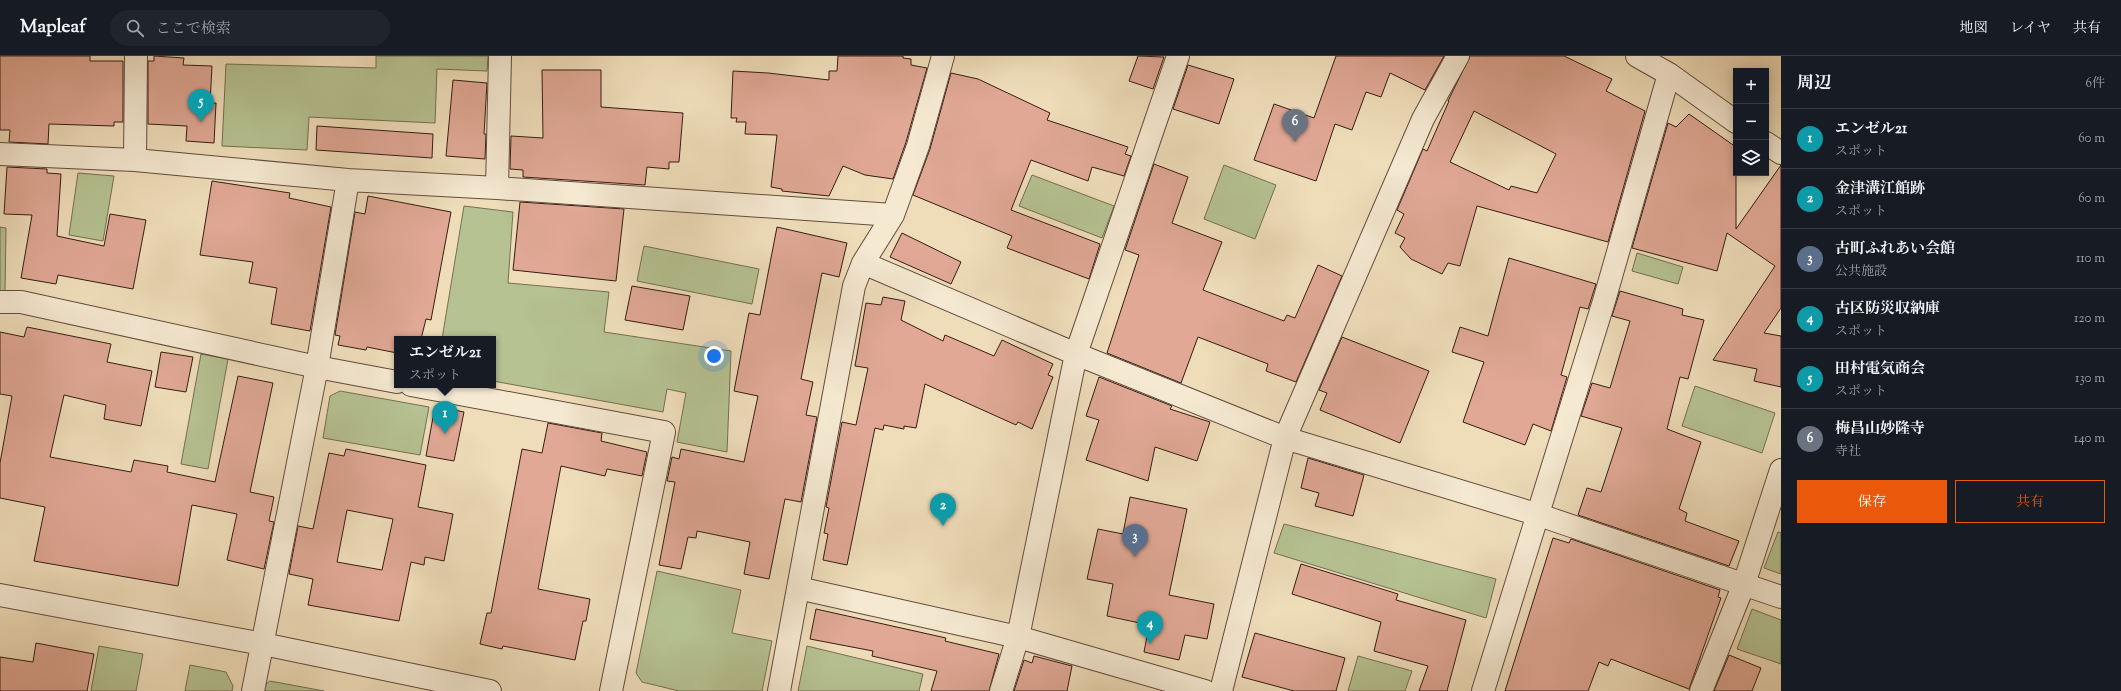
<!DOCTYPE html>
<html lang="ja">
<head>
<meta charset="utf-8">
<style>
  :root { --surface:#171b24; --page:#20242c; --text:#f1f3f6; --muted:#9ea1a6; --line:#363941; --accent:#ea580c }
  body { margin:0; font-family:"Sorts Mill Goudy","Noto Serif JP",serif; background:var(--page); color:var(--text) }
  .controls { position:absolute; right:12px; top:12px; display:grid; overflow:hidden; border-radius:0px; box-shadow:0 2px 10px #0003 }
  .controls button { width:36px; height:36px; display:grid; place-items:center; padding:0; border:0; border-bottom:1px solid var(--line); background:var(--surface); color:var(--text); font:20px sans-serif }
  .you { position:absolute; left:714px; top:300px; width:14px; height:14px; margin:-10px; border:3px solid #fff; border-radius:50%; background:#1a73e8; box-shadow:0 0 0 6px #1a73e833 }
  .badge { display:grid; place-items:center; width:26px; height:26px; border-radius:50%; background:var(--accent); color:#fff; font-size:13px; font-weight:700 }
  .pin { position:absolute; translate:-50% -33px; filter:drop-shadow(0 1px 2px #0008) }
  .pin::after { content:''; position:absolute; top:21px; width:14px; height:12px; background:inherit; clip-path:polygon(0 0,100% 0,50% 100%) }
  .popup { position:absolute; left:394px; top:280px; width:102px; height:52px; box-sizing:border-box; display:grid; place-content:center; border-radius:0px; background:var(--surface); filter:drop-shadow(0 1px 3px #0005); font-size:13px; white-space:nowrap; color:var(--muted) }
  .popup b { font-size:15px; color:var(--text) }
  .popup::after { content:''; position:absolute; left:50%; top:100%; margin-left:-8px; border:8px solid transparent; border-top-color:var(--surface) }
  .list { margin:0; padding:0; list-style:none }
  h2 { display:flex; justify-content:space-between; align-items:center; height:52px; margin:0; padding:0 16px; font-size:17px }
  h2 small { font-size:13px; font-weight:400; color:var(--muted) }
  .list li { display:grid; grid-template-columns:26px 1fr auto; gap:12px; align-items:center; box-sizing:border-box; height:60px; padding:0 16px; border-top:1px solid var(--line) }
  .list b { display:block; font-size:15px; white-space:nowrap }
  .list p { margin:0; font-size:13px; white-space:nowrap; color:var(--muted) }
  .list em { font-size:13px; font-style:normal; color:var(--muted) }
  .actions { display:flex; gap:8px; padding:12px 16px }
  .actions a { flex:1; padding:9px 0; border:1px solid var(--accent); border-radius:0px; text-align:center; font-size:14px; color:var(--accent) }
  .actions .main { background:var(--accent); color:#fff }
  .icon { flex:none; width:22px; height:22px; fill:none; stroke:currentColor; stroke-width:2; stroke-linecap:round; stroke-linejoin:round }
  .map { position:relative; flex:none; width:1781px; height:635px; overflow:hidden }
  header { display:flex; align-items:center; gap:24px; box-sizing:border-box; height:56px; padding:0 20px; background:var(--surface); border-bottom:1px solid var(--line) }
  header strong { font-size:19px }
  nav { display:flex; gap:22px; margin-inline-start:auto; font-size:14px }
  .search { width:280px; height:36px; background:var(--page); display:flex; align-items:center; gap:10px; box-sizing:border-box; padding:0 14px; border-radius:22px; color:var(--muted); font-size:15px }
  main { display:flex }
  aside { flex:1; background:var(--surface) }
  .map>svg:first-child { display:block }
  .green { fill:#b6c292; stroke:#766f52 }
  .building { fill:#e0a895; stroke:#361c13; fill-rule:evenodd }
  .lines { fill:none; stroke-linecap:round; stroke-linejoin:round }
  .minor-casing { stroke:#644c3d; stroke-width:24 }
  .minor { stroke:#f5e9d2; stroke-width:22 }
</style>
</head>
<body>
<header>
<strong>Mapleaf</strong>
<div class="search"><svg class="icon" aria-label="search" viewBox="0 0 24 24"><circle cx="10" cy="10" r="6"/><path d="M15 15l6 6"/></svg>ここで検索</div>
<nav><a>地図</a><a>レイヤ</a><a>共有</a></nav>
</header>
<main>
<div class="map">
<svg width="1781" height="635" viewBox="0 0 1781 635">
  <rect width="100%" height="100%" fill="#efddba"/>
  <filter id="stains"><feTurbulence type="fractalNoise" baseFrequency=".005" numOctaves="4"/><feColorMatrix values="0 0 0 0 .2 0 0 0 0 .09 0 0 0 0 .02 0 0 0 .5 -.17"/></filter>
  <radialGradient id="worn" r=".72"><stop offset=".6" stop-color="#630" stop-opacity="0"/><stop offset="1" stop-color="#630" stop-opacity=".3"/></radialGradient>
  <!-- green -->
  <path class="green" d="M376 0H488L487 15 437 13 435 67 309 61 307 94 222 90 226 8 376 12Z
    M1224 109 1276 129 1255 183 1204 163Z
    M78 117 114 120 103 185 69 179Z
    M1032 119 1114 150 1102 182 1019 150Z
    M464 150 513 156 508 227 609 236 604 276 731 295 727 396 677 386 686 337 667 333 663 356 493 325V283H442Z
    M0 171 6 172 5 237H0Z
    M644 190 759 213 752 248 637 225Z
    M1637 197 1683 211 1678 228 1632 215Z
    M201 298 228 303 208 413 181 408Z
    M1695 330 1775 357 1762 397 1682 370Z
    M340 335 429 351 420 399 323 382 330 340Z
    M1284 468 1496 523 1486 562 1274 497Z
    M1778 476 1781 477V518L1764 512Z
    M657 515 741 534 732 577 772 585 762 635H679L642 626 636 617Z
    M1752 553 1781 564V608L1737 593Z
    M99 590 143 598 136 635H91Z
    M807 590 923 618 919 635H798Z
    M1358 600 1412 615 1405 635H1348Z
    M190 609 226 616 233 630 232 635H185Z
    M270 625 324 635H261L262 631Z"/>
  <!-- building -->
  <path class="building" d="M0 0H90V5H123V66H114V70L49 68 48 88 9 86 10 74H0Z
    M154 0 184 2 183 9 212 10 210 47H216L214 87 186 85 187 70 148 68V5H154Z
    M838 0H903V2L911 3V9L927 12 906 86 893 123 865 119 843 110 829 140 782 135V133L771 131 777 79 745 78 746 66H736L737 62H731L733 15 768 17 829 24V15H837Z
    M1138 0 1164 1 1153 33 1129 25Z
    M1336 0H1444L1425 34 1390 17 1381 41 1366 36 1352 74 1335 68 1316 125 1254 104 1274 48 1314 62Z
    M1470 0H1564L1612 23 1606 35 1645 55 1608 186 1477 150 1460 210 1448 207 1442 218 1411 203 1400 191 1405 182 1395 177 1404 158 1397 154 1423 93 1427 95 1449 45H1448ZM1474 55 1556 98 1537 137 1511 130 1509 134 1450 106Z
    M1188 9 1234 23 1219 68 1173 53Z
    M542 14H601V51L683 57 679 106H669V113L647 111 645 129 523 121V114L510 113 511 80 543 82Z
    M951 17 978 23 1050 57 1047 64 1128 91 1125 98 1131 100 1124 120 1092 111 1088 125 1031 104 1011 154 1100 188 1089 223 1007 192 1012 180 913 139 930 93Z
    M453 24 487 27 484 78H486L485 103 446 100Z
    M1689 58 1736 91V173L1781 109V252L1764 277 1781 280V331L1754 325 1757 313 1713 304 1775 210 1727 177 1717 215 1632 192 1668 67 1676 71Z
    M317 70 433 78 432 102 316 94Z
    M1154 108 1188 121 1172 167 1222 186 1203 234 1284 265 1287 259 1295 262 1318 209 1342 220 1296 326 1266 315 1268 308 1198 281 1181 327 1107 297 1139 199 1125 194Z
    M7 111 47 113V117L61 118 57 180 104 190 110 158 146 164 133 233 58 219 56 228 21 222 32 159 4 158Z
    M212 125 290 137 289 142 331 151 310 275 271 268 277 232 249 227 253 206 200 199Z
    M368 140 451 156 431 264 426 263 421 283H397V297L367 291 366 294 338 289 340 280 335 279 355 156 365 158Z
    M520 146 624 153 616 225 513 214Z
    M777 171 847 187 839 221 822 217 801 323 813 326 806 359 817 361 801 446 785 443 769 523 744 518 750 486 697 475 696 482 688 481 681 513 659 509 675 426 667 425 672 401 679 403 681 393 744 406 758 340 734 335 749 257 760 259Z
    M902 177 961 206 951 228 890 201Z
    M1509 202 1596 228 1588 253 1580 251 1561 319 1567 321 1551 375 1533 368 1525 389 1463 366 1484 306 1452 296 1460 271 1488 280Z
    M632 230 690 240 683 274 625 264Z
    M1620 235 1683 253 1682 259 1704 264 1688 323 1680 321 1667 373 1701 386 1679 453 1687 457 1685 465 1739 485 1729 510 1578 459 1587 432 1601 436 1622 372 1581 360 1592 327 1610 332 1630 265 1612 260Z
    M883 241 905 245 901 264 943 285 945 279 994 300 1002 284 1053 308 1048 319 1053 321 1032 373 1018 366 1016 369 925 328 916 372 904 370V373L884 369 883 374 875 372 847 509 823 504 828 478 824 477 829 452 826 451 842 366 856 369 868 312 855 310 866 247 881 249Z
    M27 271 111 288 107 306 152 315 141 370 104 363 106 349 64 339 50 401 131 416 134 404 168 410 167 416 215 426 238 320 273 327 250 436 274 441 269 465 274 466 264 513 227 504 237 458 192 449 178 530 34 505 45 451 0 442V407L12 340 0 338V276L24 281Z
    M1342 281 1429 315 1400 387 1320 354 1327 337 1319 334Z
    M161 296 193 301 186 336 155 331Z
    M1099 321 1172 350 1170 353 1210 366 1197 405 1155 391 1148 425 1086 404 1099 364 1086 360Z
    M435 350 464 356 454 405 426 400Z
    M548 367 602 377 601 385 647 396 642 420 607 413 605 420 561 410 538 533 590 543 586 565H583L575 604 503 590 502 593 480 588 487 557H491L522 393 542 397Z
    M346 393 426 409 418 451 453 458 444 505 425 501 424 509 411 506 399 565 308 549 313 523 289 518 298 470 313 473 329 397 344 400ZM347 454 393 463 382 514 337 506Z
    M1308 402 1364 419 1353 460 1315 450 1319 437 1301 432Z
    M1130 441 1187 453 1169 539 1214 548 1207 583 1185 579 1179 604 1144 596 1149 569 1107 560 1113 528 1087 523 1098 473 1123 478Z
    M1553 482 1569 487 1571 483 1720 534 1718 541 1721 542 1689 633 1611 603 1608 610 1599 606 1588 635H1505Z
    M1301 508 1398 538 1396 544 1466 564 1447 635H1419L1428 610 1374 595 1381 566 1292 538Z
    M816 553 946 582 945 585 999 598 989 635H931L937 615 872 600 873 595 810 583Z
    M1255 577 1345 602 1336 635H1294L1242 621Z
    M36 587 94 598 87 635H0V601L33 606Z
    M1729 599 1761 612 1752 635H1714Z
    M1034 600 1072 610 1067 635H1014L1024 604 1032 607Z"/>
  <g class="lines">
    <defs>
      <path id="minor" d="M1637 0 1669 18 1736 66
        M1766 87 1781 97
        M0 98 135 104 348 124 497 132 893 159
        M135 104 136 0
        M497 132 500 0
        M863 207 1076 298 1285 382 1539 459 1781 541
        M0 246H21L317 311 397 326
        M411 329 664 376 611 635
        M798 532 1018 581 1205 635
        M0 539 263 588 490 635
        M253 635 317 311 348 124
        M779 635 854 230 863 207 893 159 918 90 943 0
        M1001 635 1018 581 1076 298 1178 0
        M1221 635 1285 382 1423 63 1458 0
        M1483 635 1604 245 1669 18
        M1701 635 1744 528 1781 414"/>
    </defs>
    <!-- minor casing -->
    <use href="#minor" class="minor-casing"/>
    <!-- minor -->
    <use href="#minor" class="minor"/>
  </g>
  <rect width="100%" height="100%" filter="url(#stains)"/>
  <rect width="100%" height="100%" fill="url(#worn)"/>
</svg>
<div class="controls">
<button>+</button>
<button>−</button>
<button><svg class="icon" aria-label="layers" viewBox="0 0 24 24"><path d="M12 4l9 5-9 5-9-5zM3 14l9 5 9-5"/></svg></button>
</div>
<div class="you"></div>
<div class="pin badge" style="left:445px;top:378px;background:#0f9aa8">1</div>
<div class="popup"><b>エンゼル21</b>スポット</div>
<div class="pin badge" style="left:943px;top:470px;background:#0f9aa8">2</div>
<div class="pin badge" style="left:1135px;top:501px;background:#5c6f8a">3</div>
<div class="pin badge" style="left:1150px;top:588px;background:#0f9aa8">4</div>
<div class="pin badge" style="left:201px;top:66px;background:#0f9aa8">5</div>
<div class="pin badge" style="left:1295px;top:86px;background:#6b7280">6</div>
</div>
<aside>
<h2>周辺<small>6件</small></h2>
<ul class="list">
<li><span class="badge" style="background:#0f9aa8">1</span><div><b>エンゼル21</b><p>スポット</p></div><em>60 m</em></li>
<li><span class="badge" style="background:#0f9aa8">2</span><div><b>金津溝江館跡</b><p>スポット</p></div><em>60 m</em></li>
<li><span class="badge" style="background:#5c6f8a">3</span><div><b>古町ふれあい会館</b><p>公共施設</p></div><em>110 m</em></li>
<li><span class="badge" style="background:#0f9aa8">4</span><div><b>古区防災収納庫</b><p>スポット</p></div><em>120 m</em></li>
<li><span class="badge" style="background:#0f9aa8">5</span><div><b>田村電気商会</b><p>スポット</p></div><em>130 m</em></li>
<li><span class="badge" style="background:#6b7280">6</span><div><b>梅昌山妙隆寺</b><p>寺社</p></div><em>140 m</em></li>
</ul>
<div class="actions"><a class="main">保存</a><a>共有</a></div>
</aside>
</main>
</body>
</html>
